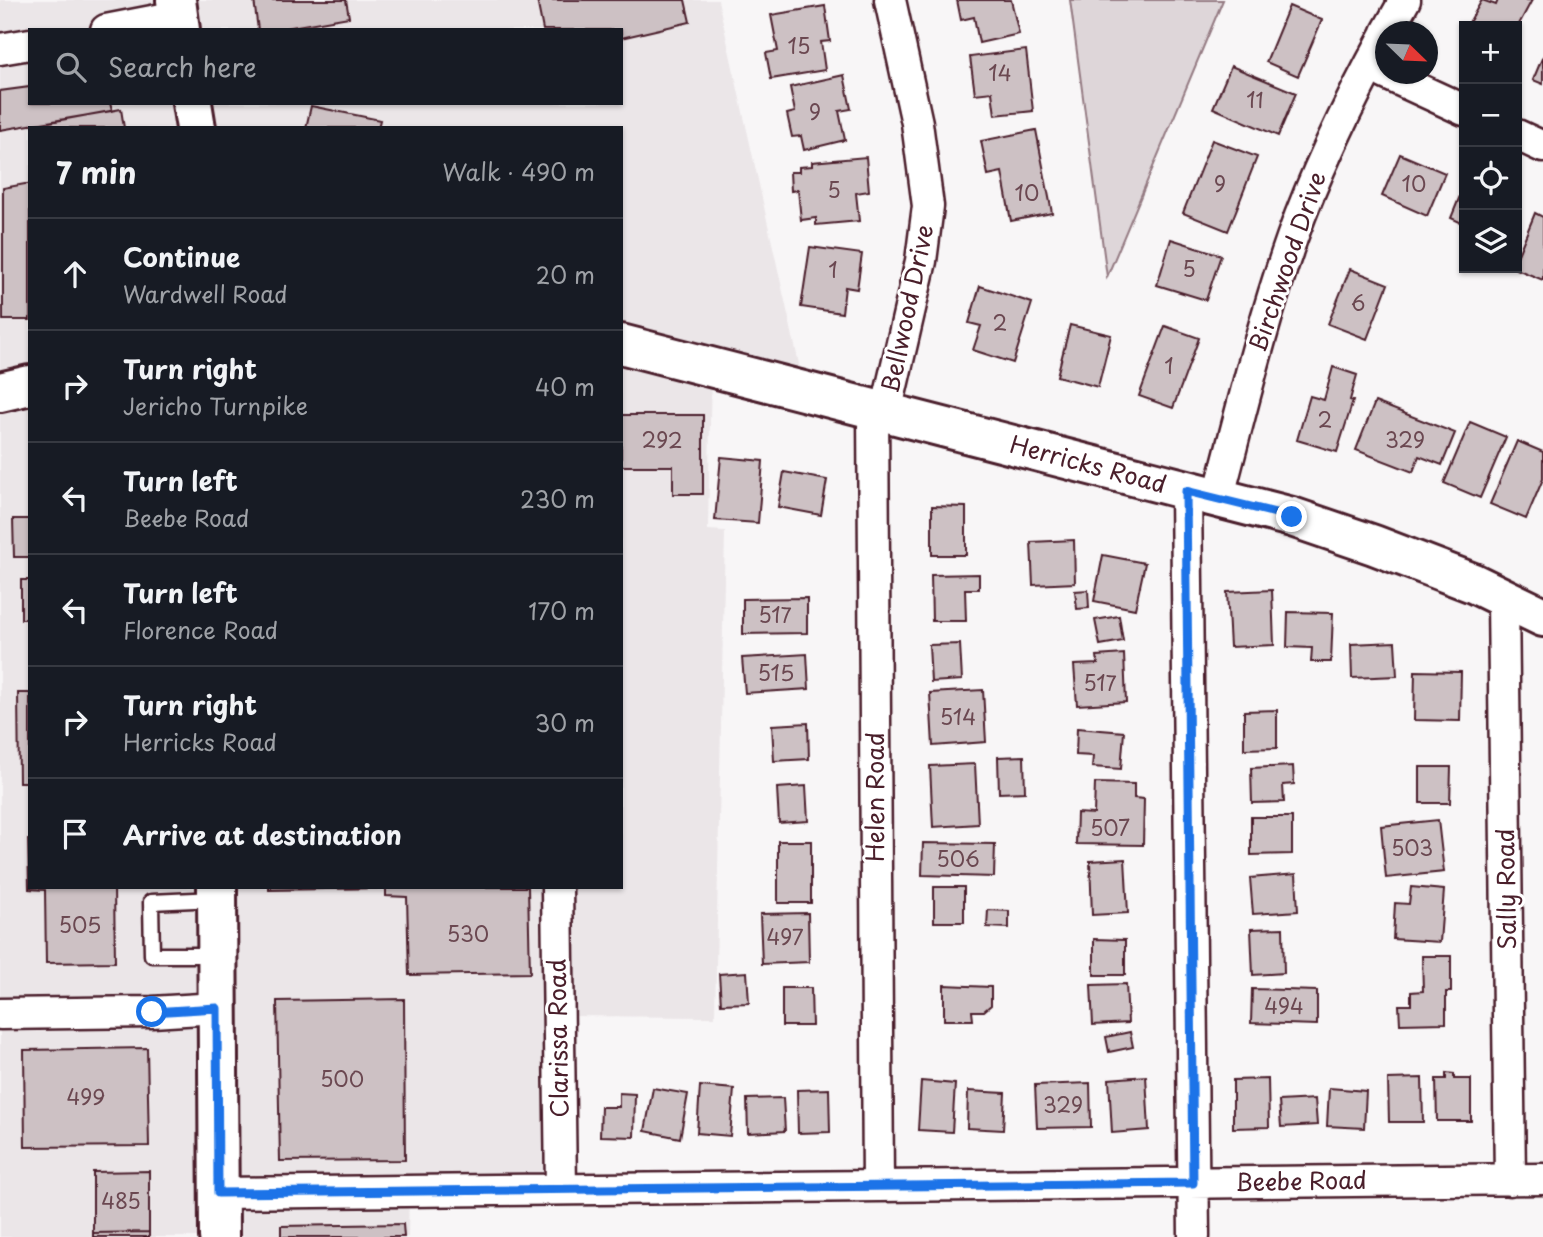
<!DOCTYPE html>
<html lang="en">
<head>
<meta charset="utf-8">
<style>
  :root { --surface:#171b24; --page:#20242c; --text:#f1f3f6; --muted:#9ea1a6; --line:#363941 }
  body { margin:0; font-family:"Playpen Sans",sans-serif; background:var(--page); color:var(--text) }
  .controls { position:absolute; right:21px; top:21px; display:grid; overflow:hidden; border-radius:0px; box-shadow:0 2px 5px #0004 }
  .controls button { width:63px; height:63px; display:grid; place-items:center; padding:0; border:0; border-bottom:2px solid var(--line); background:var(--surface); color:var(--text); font:35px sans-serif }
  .compass { position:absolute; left:1375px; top:21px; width:63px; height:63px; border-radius:50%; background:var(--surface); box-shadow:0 2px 5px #0004; rotate:113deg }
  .stop { position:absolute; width:21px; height:21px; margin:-16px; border:5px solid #1a73e8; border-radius:50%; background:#fff }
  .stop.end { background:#1a73e8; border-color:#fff; box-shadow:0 2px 7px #0008 }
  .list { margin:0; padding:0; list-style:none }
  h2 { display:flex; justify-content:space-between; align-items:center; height:91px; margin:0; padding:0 28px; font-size:30px }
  h2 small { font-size:23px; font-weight:400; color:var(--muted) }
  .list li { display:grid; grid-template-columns:46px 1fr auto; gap:21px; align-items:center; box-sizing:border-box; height:112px; padding:0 28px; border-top:2px solid var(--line) }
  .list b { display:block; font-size:26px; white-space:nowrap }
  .list p { margin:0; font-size:23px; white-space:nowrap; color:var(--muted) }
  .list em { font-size:23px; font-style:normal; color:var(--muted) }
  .icon { flex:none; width:38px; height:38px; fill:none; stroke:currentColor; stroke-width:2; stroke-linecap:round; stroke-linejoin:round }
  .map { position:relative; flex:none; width:1543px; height:1237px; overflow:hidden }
  .search { position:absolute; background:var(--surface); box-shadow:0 2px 5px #0004; left:28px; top:28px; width:595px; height:77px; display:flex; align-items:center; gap:18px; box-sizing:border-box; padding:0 24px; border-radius:0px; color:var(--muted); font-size:26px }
  .panel { position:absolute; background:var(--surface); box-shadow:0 2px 5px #0004; left:28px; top:126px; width:595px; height:763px; border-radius:0px }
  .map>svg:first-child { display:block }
  .built { fill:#ebe6e8; fill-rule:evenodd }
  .green { fill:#ded6d9; stroke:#947a82; stroke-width:2 }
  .building { fill:#cdc1c4; stroke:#4a1f2b; stroke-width:2 }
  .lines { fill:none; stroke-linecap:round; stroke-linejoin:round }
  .lane-casing { stroke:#4a1f2b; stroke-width:19 }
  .street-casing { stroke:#4a1f2b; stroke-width:35 }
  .secondary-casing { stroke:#4a1f2b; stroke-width:44 }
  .primary-casing { stroke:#4a1f2b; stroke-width:44 }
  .lane { stroke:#fff; stroke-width:14 }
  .street { stroke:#fff; stroke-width:30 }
  .secondary { stroke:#fff; stroke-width:38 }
  .primary { stroke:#fff; stroke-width:38 }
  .route { stroke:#1a73e8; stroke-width:9 }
  .labels { text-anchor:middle; stroke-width:6; stroke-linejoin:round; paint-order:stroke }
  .number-label { font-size:21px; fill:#6b4851 }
  .street-label { font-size:24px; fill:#4a1f2b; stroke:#fff }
</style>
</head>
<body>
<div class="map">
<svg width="1543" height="1237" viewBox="0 0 1543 1237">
  <rect width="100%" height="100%" fill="#f8f6f7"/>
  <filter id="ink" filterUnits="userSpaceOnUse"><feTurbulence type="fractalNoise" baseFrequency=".0143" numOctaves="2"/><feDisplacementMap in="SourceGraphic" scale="14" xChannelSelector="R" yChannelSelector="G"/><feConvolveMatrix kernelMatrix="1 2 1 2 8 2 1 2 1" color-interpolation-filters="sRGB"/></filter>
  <g filter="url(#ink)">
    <!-- built -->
    <path class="built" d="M0 0H718L805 391 711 369 708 530 725 531 715 1017 559 1016 561 1189 409 1191 408 1237H0ZM30 30H621V103H30ZM30 128H621V887H30Z"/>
    <!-- green -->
    <path class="green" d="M1070 0H1223L1107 277Z"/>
    <!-- building -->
    <path class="building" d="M254 0H346L349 17 274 30H258Z
      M537 0H685L690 22 621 38V30H543Z
      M957 0H1011L1019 34 979 43 974 17 961 20Z
      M1482 0 1496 5 1498 0H1532L1517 28 1467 26Z
      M825 6 830 41 821 42 825 70 771 79 766 53 778 51 771 15Z
      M1289 6 1322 20 1298 76 1266 62Z
      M1026 50 1033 111 995 115 992 92 975 94 970 57Z
      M1543 56V84L1533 80Z
      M1231 66 1296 93 1278 136 1213 108Z
      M844 75 851 109 839 111 845 140 804 150 801 136 792 137 787 114 795 112 790 87Z
      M30 87V103H110L112 111 0 130V91Z
      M311 106 380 120 378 128H306Z
      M121 109 124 128H35L34 125Z
      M1036 130 1052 213 1011 221 1002 172 988 175 981 141Z
      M1212 140 1257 157 1228 231 1183 213Z
      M1400 154 1445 173 1427 216 1382 196Z
      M866 157 869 191 856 193 859 221 816 225V218L801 220 798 190 791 191 790 172H799V167L812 166V162Z
      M25 184H30V320H3V188Z
      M1464 186V224L1451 218Z
      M1535 213 1543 217V280L1514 268H1517V257Z
      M1171 239 1221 255 1206 300 1157 285Z
      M810 247 862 254 857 289 845 287 842 313 801 307Z
      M1350 269 1388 284 1367 339 1328 324Z
      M980 286 1032 303 1013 363 973 350 981 326 969 323Z
      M1070 325 1111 335 1098 387 1057 376Z
      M1165 326 1199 338 1173 408 1139 396Z
      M1333 367 1357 375 1350 400 1353 401 1337 452 1297 440 1310 396 1324 400Z
      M1375 402 1455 433 1442 465 1419 456 1413 472 1356 450Z
      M621 415H703V494H673V466H621Z
      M1470 422 1506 437 1480 498 1444 483Z
      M1517 441 1543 452V479L1526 519 1490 504Z
      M721 457 763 461 758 523 715 520Z
      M784 472 827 480 821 515 778 507Z
      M932 506 966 507V555H932Z
      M13 519H30V557H14Z
      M1074 540 1075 583 1033 585 1031 542Z
      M1103 555 1145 563 1135 609 1094 601Z
      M979 574V589H965L966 621H932L931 575Z
      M21 580H30V619H21Z
      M1088 590 1089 608 1077 609 1075 591Z
      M1272 590 1274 645 1230 647 1227 592Z
      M807 598V633L743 634V599Z
      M1288 612 1333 613 1331 662H1311L1312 648 1287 647Z
      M1119 616 1123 641 1100 645 1095 620Z
      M1395 642 1397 676 1352 678 1351 644Z
      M960 644 962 680 931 682 929 645Z
      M807 654 809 689 745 693 742 658Z
      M1124 654 1126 702 1077 705 1074 665 1098 664 1097 656Z
      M1415 671 1461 672 1460 721 1414 720Z
      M983 690 986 742 933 746 930 693Z
      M18 693H30V782H19Z
      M1277 710V748L1244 749V711Z
      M808 723 809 759 774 761 772 725Z
      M1077 728 1124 732 1121 769 1092 767 1093 756 1076 755Z
      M1024 756 1025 792 999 793 998 757Z
      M975 764 978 824 933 827 930 766Z
      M1293 766 1294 784 1283 785 1284 802 1252 803 1251 768Z
      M1420 767H1451L1450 803H1420Z
      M1095 783 1134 784V798L1144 799 1143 845 1076 844 1077 813 1094 814Z
      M806 786 808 821 779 823 777 788Z
      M1251 817H1292V854L1251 855Z
      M1438 820 1444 872 1386 878 1381 826Z
      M28 839 30 887H129H114L115 962 46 963 45 890 29 889Z
      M778 841H811V903H778Z
      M923 843 995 844 994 877 922 875Z
      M1125 859 1128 913 1092 915 1090 861Z
      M1296 874 1298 911 1253 914 1250 878Z
      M269 887H528L530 973 409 975 407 897 386 896V888L269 890Z
      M934 887H964V922H934Z
      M1411 887 1444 890 1440 942 1393 939 1395 903 1409 904Z
      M988 910 1009 911V928L987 927Z
      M808 913 809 962 762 964 760 914Z
      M1283 928 1284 973 1253 975 1251 929Z
      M1094 939 1125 940V975H1094Z
      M1422 956H1451V992H1446V1023L1400 1024 1399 1005H1411V992L1423 991Z
      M747 972 749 1003 721 1004 719 974Z
      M1126 984 1128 1023 1093 1025 1091 985Z
      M944 985 991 987V1005L984 1011H972L973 1020H944Z
      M782 988H811L812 1026H782Z
      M1252 989 1317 991V1025L1251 1023Z
      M404 999 405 1160 280 1161 277 1001Z
      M1130 1032 1133 1047 1109 1052 1106 1037Z
      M147 1048 149 1146 25 1147 24 1050Z
      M1446 1073 1454 1074V1079H1471V1121H1437L1436 1079H1446Z
      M1146 1076 1149 1130 1112 1133 1109 1079Z
      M1422 1078 1423 1122H1389L1388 1079Z
      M1268 1079 1269 1127 1233 1128V1080Z
      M921 1081 955 1084 952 1132 918 1130Z
      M1090 1083 1091 1127 1037 1128 1035 1085Z
      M700 1086 734 1089 730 1136 697 1133Z
      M653 1088 688 1094 680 1138 645 1131Z
      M1329 1088 1366 1091 1364 1128 1327 1126Z
      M829 1089 830 1132 798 1133 797 1090Z
      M968 1091 1005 1093 1003 1130 967 1128Z
      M619 1093 635 1094 634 1137 600 1136 601 1107H619Z
      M783 1098 785 1131 748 1133 747 1099Z
      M1315 1099 1317 1125 1281 1127 1279 1101Z
      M149 1171V1232L93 1233V1172Z
      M403 1224 404 1237H281V1226Z
      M149 1232V1237H93V1233Z"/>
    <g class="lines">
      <defs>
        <path id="lane" d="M216 899 151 902 152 955H216"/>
        <path id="street" d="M106 30 178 16
          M1387 32 1405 0
          M0 49 30 44
          M1386 74 1464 110
          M1517 135 1543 147
          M873 409 878 1186
          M886 412 921 261 928 206 917 123 890 0
          M1186 491 1194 1237
          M1218 499C1241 412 1262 323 1292 238 1317 167 1350 101 1386 35
          M1503 599 1510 1180
          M557 887 561 1189
          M0 1014 152 1012 217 1008
          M218 1193 1543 1179"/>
        <path id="secondary" d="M621 344 1292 517 1374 545 1473 583 1543 617"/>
        <path id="primary" d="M176 0 180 30
          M192 103 196 128
          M0 392 30 385
          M217 887 219 1237"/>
      </defs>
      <!-- lane casing -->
      <use href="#lane" class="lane-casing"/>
      <!-- street casing -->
      <use href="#street" class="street-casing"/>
      <!-- secondary casing -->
      <use href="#secondary" class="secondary-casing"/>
      <!-- primary casing -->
      <use href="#primary" class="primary-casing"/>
      <!-- lane -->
      <use href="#lane" class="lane"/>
      <!-- street -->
      <use href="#street" class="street"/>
      <!-- secondary -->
      <use href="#secondary" class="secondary"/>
      <!-- primary -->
      <use href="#primary" class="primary"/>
    </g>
  </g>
  <g class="lines" filter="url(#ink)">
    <!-- route -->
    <path class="route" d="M152 1012 217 1008 218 1193 1193 1183 1186 491 1292 517"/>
  </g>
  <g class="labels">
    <!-- number labels -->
    <g class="number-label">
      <text x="799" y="54">15</text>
      <text x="1000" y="81">14</text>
      <text x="1255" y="108">11</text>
      <text x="815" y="120">9</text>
      <text x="1220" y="192">9</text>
      <text x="1414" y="192">10</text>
      <text x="834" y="198">5</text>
      <text x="1027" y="201">10</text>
      <text x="1189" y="277">5</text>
      <text x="833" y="278">1</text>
      <text x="1358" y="311">6</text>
      <text x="1000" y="331">2</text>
      <text x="1169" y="374">1</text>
      <text x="1325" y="428">2</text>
      <text x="662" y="448">292</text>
      <text x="1405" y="448">329</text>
      <text x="775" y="623">517</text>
      <text x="776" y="681">515</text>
      <text x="1100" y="691">517</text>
      <text x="958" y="725">514</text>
      <text x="1110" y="836">507</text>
      <text x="1412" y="856">503</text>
      <text x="958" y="867">506</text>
      <text x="80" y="933">505</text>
      <text x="468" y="942">530</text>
      <text x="785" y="945">497</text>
      <text x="1284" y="1014">494</text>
      <text x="342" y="1087">500</text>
      <text x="86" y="1105">499</text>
      <text x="1063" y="1113">329</text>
      <text x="121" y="1209">485</text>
    </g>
    <!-- street labels -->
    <g class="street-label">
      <text transform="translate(1288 262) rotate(-71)" y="8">Birchwood Drive</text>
      <text transform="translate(908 309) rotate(-78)" y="8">Bellwood Drive</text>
      <text transform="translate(1088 465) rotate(15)" y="8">Herricks Road</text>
      <text transform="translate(876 797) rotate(-90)" y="8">Helen Road</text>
      <text transform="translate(1507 889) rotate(-91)" y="8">Sally Road</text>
      <text transform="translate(559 1038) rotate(-91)" y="8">Clarissa Road</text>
      <text transform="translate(1301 1182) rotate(-1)" y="8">Beebe Road</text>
    </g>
  </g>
</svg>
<div class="controls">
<button>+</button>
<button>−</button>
<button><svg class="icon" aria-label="locate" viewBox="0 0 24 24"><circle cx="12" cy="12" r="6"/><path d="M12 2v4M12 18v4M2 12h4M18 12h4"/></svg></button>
<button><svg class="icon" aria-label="layers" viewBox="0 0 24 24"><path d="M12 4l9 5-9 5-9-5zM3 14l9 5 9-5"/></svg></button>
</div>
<svg class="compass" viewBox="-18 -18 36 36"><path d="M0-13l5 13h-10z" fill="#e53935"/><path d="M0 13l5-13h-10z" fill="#9ea1a6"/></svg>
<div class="stop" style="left:152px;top:1012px"></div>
<div class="stop end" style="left:1292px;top:517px"></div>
<div class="search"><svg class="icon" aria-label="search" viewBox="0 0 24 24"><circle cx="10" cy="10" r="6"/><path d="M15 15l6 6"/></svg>Search here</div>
<section class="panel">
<h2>7 min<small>Walk · 490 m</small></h2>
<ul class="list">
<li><svg class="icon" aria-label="ahead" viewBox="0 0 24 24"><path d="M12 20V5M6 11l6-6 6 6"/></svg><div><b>Continue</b><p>Wardwell Road</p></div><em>20 m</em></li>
<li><svg class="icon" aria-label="right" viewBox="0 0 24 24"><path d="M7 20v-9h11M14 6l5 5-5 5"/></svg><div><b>Turn right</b><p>Jericho Turnpike</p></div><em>40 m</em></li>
<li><svg class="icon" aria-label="left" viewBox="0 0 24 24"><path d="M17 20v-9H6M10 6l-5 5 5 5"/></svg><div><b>Turn left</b><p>Beebe Road</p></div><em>230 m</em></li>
<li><svg class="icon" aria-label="left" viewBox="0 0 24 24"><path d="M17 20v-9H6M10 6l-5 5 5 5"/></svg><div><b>Turn left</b><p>Florence Road</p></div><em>170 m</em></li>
<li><svg class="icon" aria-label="right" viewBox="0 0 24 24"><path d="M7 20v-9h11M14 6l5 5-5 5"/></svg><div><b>Turn right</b><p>Herricks Road</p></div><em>30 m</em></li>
<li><svg class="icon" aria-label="arrive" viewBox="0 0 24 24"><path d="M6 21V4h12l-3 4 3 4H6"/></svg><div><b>Arrive at destination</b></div></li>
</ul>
</section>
</div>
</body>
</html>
